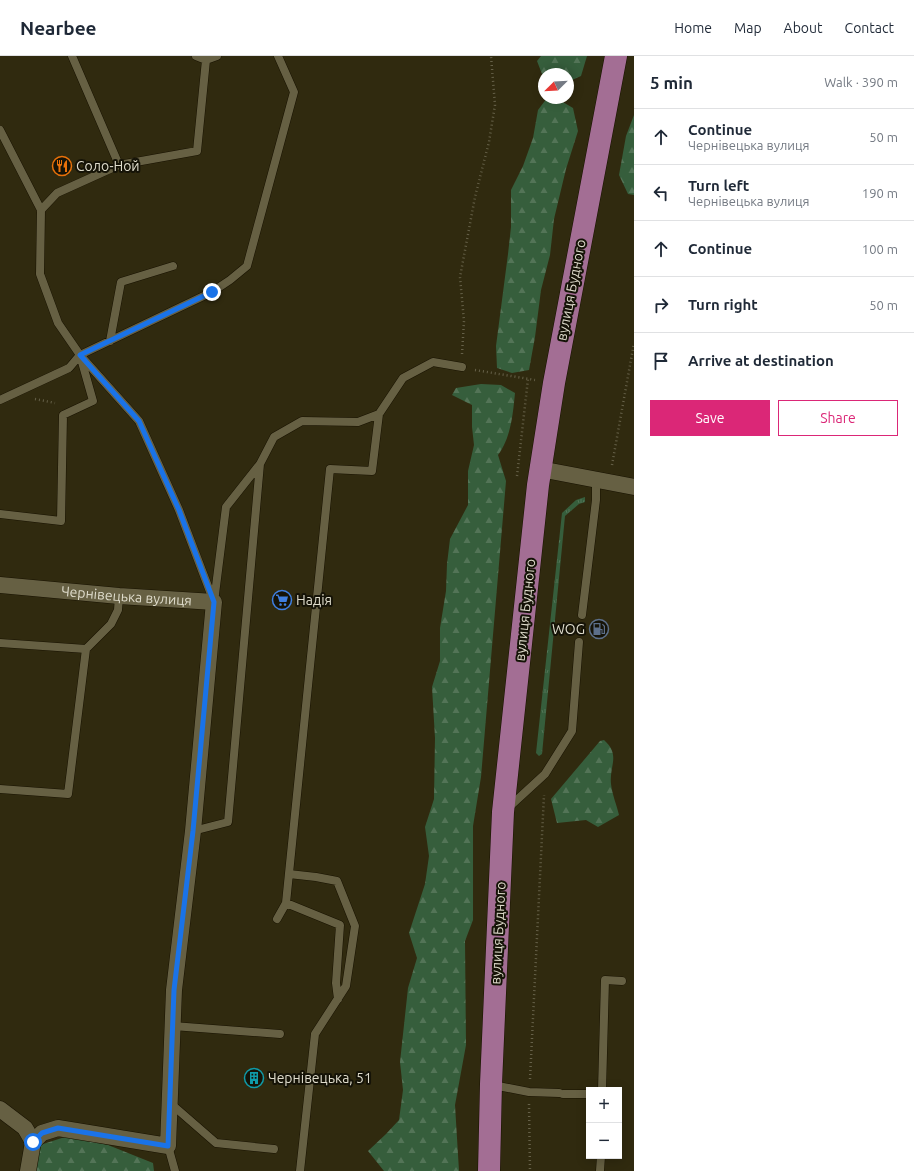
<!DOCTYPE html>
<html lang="en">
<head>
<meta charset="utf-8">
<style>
  :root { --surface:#fff; --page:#f2f2f3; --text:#1f2937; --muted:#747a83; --line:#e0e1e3; --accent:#db2777 }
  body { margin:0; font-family:Ubuntu,sans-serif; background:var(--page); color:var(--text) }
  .controls { position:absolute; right:12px; bottom:12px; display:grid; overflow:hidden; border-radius:0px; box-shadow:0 2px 10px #0003 }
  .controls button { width:36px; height:36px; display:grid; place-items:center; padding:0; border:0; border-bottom:1px solid var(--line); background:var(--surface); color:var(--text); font:20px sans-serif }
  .compass { position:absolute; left:538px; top:12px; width:36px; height:36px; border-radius:50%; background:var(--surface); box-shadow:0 2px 10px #0003; rotate:246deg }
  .stop { position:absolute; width:12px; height:12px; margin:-9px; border:3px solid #1a73e8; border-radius:50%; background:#fff }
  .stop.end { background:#1a73e8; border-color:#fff; box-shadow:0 1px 4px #0008 }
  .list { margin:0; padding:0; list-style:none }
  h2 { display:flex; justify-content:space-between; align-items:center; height:52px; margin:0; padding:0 16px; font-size:17px }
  h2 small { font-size:13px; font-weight:400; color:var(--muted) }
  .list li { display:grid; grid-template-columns:26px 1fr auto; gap:12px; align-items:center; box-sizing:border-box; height:56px; padding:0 16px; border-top:1px solid var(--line) }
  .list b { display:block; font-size:15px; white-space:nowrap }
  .list p { margin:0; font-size:13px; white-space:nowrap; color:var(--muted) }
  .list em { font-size:13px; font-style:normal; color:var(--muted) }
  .actions { display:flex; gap:8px; padding:12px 16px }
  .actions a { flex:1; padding:9px 0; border:1px solid var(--accent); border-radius:0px; text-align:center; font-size:14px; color:var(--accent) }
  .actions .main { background:var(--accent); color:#fff }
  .icon { flex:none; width:22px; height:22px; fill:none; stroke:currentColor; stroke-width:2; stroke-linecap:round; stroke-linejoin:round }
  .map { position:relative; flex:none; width:634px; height:1115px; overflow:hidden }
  header { display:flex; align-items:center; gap:24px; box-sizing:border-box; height:56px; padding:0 20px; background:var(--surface); border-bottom:1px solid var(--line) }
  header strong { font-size:19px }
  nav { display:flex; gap:22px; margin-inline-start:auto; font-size:14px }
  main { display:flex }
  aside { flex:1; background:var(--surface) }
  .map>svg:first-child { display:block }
  .grass { fill:url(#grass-tufts) }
  .forest { fill:url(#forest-firs) }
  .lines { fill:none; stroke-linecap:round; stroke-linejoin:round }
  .service-casing { stroke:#181200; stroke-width:9 }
  .minor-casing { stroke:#181200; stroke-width:17 }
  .trunk-casing { stroke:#181200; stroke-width:23 }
  .path { stroke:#666149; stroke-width:2.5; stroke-dasharray:1 3; stroke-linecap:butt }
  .service { stroke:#666043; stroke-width:8 }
  .minor { stroke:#666043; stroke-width:16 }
  .trunk { stroke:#a36e94; stroke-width:22 }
  .route { stroke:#1a73e8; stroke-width:5 }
  .labels { text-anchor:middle; stroke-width:4; stroke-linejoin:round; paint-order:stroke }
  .poi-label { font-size:14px; fill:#dfdccc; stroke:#151307; text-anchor:start }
  .street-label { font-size:14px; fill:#dfdccc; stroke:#151307 }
</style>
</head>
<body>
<header>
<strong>Nearbee</strong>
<nav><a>Home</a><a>Map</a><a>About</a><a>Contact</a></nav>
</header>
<main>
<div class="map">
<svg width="634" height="1115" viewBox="0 0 634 1115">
  <defs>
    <pattern id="grass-tufts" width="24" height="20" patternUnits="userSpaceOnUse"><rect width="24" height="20" fill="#365e3c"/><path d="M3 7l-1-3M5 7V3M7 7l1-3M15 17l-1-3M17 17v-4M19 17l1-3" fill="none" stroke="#537457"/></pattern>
    <pattern id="forest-firs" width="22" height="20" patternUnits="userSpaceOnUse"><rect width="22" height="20" fill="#365e3c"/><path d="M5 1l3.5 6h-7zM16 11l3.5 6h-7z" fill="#537457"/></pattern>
  </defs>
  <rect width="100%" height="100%" fill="#302a0f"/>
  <!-- grass -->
  <path class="grass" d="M585 441V446L579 448 565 460 542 698 539 700 536 697 562 457 576 444Z"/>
  <!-- forest -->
  <path class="forest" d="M541 0H587L581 20 570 25 568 24V18H542L537 5Z
    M547 42H556L573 52 578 75 566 113 554 163 550 199 541 234 535 281 529 314 512 317 497 312 496 290 508 198 511 171V134L523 110 533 82 538 54Z
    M634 59V139L628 138 619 119 626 80Z
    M481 328 501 329 515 337C513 357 511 382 498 399L506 425 481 721 473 770V864L465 885 466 989 455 1049 459 1115H384L368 1095 386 1078 399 1064 403 1034 400 1006 408 932 417 902 409 877 425 828 429 800 425 771 434 743 435 682 432 631 440 605V572L446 535 447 508 450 483 468 449V415L474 389 472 371V349L452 339 456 332Z
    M604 684C621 699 609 710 611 728 612 738 617 750 619 759L598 771 586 764 557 767 551 743 600 685Z
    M68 1080 108 1089 153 1107 154 1115H31L37 1090Z"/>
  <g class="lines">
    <defs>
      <path id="service" d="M196 0 206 4
        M0 74 41 154 40 218 58 267 80 299 212 236 230 224 247 210 294 36 278 0
        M119 109 197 95 206 4 217 0
        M41 154 57 137 119 109 72 0
        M110 285 121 226 173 210
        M0 344 69 312 80 299
        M260 408 274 381 302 365 358 366 379 358 403 322 433 306 462 311
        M0 458 61 465 63 359 93 345 80 299 139 365 179 454 214 546 226 451 260 408 228 766 193 775
        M582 559 596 444V425
        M0 587 86 593
        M0 733 68 738 86 593 111 568 118 554 119 540
        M508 752 545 718 572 675 579 586
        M289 818 316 821 337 825 355 870 346 930 315 978 300 1115
        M286 847 330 413 372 415 379 358
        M277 863 286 847 340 869 336 927 338 943
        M173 970 280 978
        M493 1029 529 1036 559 1037
        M602 1034 605 924 622 925
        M563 1038H589
        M170 1047 216 1087 274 1093
        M168 1090 175 1115
        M600 1115 601 1100"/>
      <g id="minor">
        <path d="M540 413 634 431"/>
        <path id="s1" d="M0 529 119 540 214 546 193 775 174 934 168 1090 58 1072 42 1077 33 1086 28 1115"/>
        <path d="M0 1053 25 1072 33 1086"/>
      </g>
      <path id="trunk" d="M489 1115 491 1028 503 756 538 429 554 327 616 0"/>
    </defs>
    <!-- service casing -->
    <use href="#service" class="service-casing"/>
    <!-- minor casing -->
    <use href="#minor" class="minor-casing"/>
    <!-- trunk casing -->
    <use href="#trunk" class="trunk-casing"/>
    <!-- path -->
    <path class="path" d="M462 298 464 265 460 221 475 141 489 86 495 49 491 0
      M475 314 535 324
      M35 343 55 347
      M612 409 634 287
      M517 420 528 323
      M530 1023 544 739
      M529 1048 530 1115"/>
    <!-- service -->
    <use href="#service" class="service"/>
    <!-- minor -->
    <use href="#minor" class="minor"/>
    <!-- trunk -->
    <use href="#trunk" class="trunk"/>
  </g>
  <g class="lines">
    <!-- route -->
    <path class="route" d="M33 1086 42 1077 58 1072 168 1090 174 934 193 775 214 546 179 454 139 365 80 299 212 236"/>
  </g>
  <!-- icons -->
  <defs>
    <symbol id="restaurant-ring" viewBox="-11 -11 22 22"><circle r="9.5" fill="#151307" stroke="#e8710a" stroke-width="1.5"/><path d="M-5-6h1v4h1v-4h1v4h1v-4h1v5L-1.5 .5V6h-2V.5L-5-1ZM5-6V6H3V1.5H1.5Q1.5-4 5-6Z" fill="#e8710a"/></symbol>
    <symbol id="supermarket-ring" viewBox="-11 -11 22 22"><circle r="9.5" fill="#151307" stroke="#3f7fe0" stroke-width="1.5"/><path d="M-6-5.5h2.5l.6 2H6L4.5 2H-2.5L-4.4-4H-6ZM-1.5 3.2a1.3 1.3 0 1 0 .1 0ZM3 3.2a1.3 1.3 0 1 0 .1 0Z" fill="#3f7fe0"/></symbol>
    <symbol id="fuel-ring" viewBox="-11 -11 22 22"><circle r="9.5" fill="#151307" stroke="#5c6f8a" stroke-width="1.5"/><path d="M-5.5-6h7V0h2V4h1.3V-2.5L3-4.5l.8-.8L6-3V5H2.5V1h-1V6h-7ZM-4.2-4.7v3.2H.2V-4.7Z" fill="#5c6f8a"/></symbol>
    <symbol id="building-ring" viewBox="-11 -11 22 22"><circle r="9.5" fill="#151307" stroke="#0f9aa8" stroke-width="1.5"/><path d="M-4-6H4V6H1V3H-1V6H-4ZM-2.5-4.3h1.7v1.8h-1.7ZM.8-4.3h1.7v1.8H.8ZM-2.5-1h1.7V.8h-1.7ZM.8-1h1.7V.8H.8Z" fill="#0f9aa8"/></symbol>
  </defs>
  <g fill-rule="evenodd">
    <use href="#restaurant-ring" x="51" y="99" width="22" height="22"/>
    <use href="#supermarket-ring" x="271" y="533" width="22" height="22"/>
    <use href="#fuel-ring" x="588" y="562" width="22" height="22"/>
    <use href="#building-ring" x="243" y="1011" width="22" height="22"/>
  </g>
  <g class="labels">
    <!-- poi labels -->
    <g class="poi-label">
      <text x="76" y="115">Соло-Ной</text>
      <text x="296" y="549">Надія</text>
      <text x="585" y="578" text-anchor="end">WOG</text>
      <text x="268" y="1027">Чернівецька, 51</text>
    </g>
    <!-- street labels -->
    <g class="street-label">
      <text transform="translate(571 234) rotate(-79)" y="5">вулиця Будного</text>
      <text dy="5" stroke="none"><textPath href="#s1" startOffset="127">Чернівецька вулиця</textPath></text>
      <text transform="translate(525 554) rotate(-84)" y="5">вулиця Будного</text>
      <text transform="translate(498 877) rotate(-87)" y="5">вулиця Будного</text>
    </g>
  </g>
</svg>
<div class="controls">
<button>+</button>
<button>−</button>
</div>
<svg class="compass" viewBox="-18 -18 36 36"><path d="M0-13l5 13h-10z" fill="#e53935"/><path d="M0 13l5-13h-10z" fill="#747a83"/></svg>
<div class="stop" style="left:33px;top:1086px"></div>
<div class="stop end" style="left:212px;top:236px"></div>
</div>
<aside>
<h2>5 min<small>Walk · 390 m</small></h2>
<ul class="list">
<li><svg class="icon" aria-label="ahead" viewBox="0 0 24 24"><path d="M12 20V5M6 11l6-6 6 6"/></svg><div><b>Continue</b><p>Чернівецька вулиця</p></div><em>50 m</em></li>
<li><svg class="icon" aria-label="left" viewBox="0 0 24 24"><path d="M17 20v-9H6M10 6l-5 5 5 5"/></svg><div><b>Turn left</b><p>Чернівецька вулиця</p></div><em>190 m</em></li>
<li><svg class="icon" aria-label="ahead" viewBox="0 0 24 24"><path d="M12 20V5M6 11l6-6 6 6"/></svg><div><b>Continue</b></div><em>100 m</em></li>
<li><svg class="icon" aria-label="right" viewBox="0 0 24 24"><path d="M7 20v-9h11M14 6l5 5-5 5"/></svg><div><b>Turn right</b></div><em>50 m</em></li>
<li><svg class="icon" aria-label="arrive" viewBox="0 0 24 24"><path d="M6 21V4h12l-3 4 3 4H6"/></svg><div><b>Arrive at destination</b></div></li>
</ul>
<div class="actions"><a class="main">Save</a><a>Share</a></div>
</aside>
</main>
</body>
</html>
